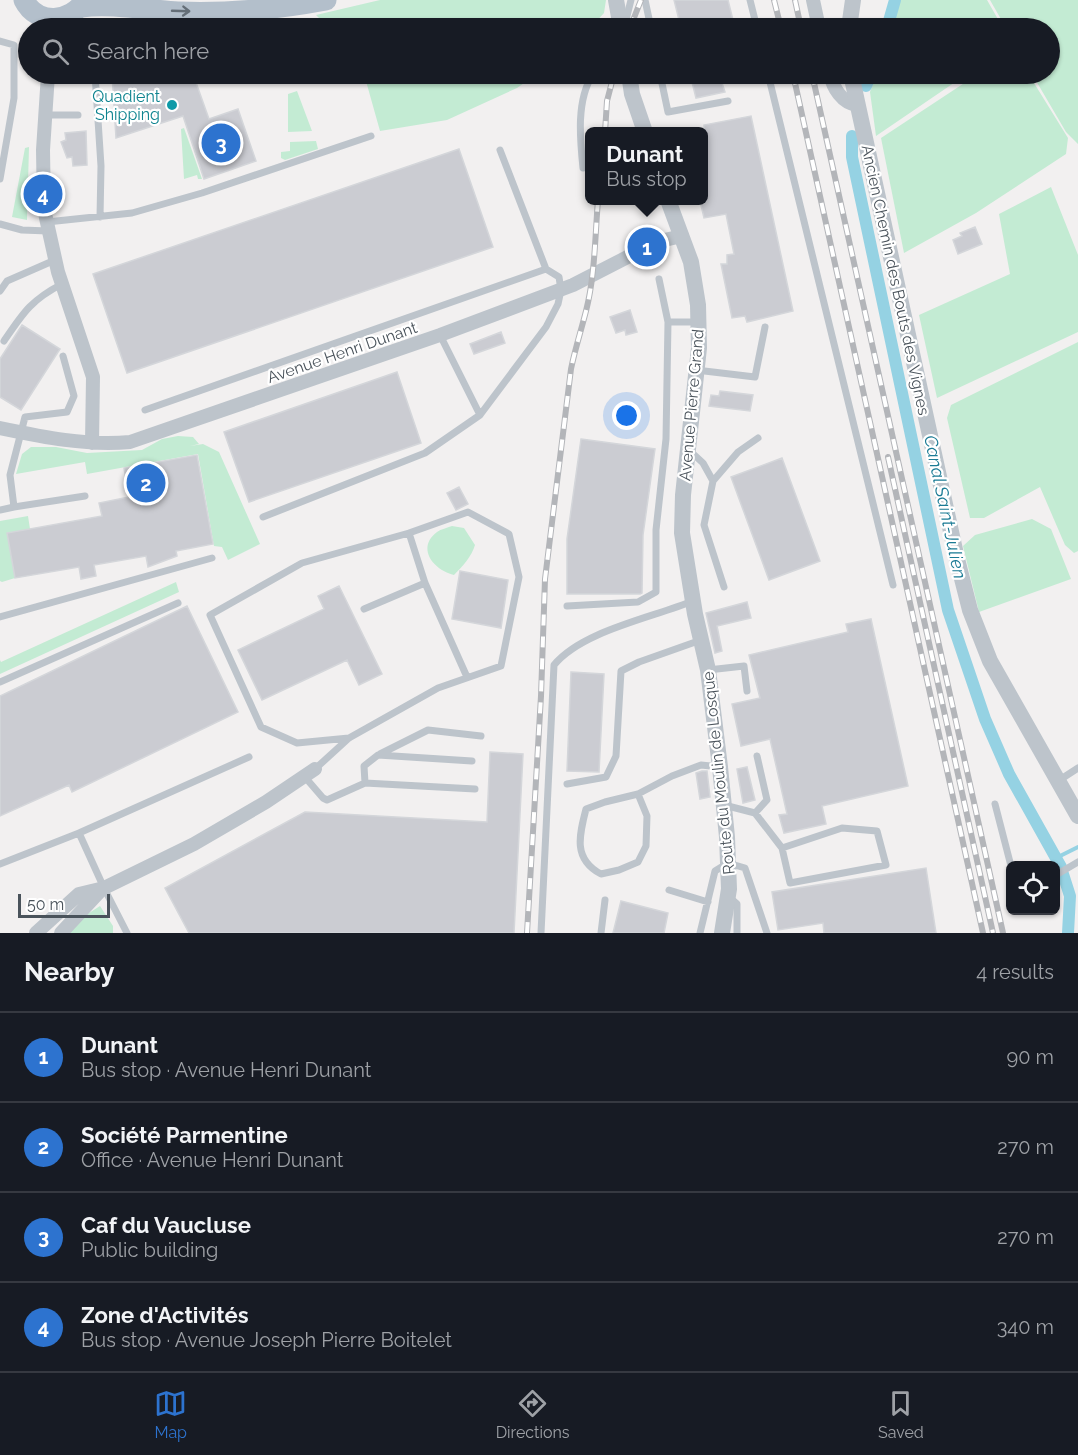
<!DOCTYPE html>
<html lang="en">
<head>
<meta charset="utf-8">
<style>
  :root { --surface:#171b24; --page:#20242c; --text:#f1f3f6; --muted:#9ea1a6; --line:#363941; --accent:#2d73cf }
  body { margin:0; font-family:Raleway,sans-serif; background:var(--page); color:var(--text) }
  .controls { position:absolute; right:18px; bottom:18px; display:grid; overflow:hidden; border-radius:9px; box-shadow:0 2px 4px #0004 }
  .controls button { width:54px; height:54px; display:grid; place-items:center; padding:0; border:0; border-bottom:2px solid var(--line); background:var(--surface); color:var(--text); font:30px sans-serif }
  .scale { position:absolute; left:18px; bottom:15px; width:92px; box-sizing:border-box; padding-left:6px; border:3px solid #4a535b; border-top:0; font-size:16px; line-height:21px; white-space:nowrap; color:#4a535b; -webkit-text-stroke:4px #fff; paint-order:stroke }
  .you { position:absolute; left:627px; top:416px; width:21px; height:21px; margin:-15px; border:4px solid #fff; border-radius:50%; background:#1a73e8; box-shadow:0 0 0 9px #1a73e833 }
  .badge { display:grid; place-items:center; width:39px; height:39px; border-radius:50%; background:var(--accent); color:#fff; font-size:20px; font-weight:700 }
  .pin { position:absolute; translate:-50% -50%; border:3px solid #fff; box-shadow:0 2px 6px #0006 }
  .popup { position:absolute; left:585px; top:127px; width:123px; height:78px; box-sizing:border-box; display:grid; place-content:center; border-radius:9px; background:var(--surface); filter:drop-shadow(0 2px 4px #0005); font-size:20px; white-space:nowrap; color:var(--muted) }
  .popup b { font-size:22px; color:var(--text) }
  .popup::after { content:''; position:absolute; left:50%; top:100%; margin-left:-12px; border:12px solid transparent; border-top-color:var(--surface) }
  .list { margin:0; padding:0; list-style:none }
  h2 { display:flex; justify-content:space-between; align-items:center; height:78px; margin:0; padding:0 24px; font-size:26px }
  h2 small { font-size:20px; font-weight:400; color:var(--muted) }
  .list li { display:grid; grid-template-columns:39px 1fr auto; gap:18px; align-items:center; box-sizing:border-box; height:90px; padding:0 24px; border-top:2px solid var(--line) }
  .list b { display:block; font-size:22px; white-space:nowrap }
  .list p { margin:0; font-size:20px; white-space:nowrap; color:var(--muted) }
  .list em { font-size:20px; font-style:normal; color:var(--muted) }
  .icon { flex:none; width:33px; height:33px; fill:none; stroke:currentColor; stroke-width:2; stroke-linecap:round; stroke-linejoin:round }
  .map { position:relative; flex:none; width:1078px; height:933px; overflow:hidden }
  .search { position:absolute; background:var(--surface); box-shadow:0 2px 4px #0004; left:18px; right:18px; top:18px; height:66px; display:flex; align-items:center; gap:15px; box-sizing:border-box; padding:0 21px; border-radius:33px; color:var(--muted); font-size:22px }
  .sheet { height:438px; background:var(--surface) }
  nav { display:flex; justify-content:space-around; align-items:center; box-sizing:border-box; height:84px; border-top:2px solid var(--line); background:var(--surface); font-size:16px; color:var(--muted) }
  nav a { display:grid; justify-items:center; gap:3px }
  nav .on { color:var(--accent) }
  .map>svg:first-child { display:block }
  .green { fill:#c3ebd3 }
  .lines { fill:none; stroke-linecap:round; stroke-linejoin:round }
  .stream { stroke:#95d2e3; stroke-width:4 }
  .canal { stroke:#95d2e3; stroke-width:12 }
  .building { fill:#cbccd2; stroke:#d4d6da; stroke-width:1.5 }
  .service { stroke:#bdc4cb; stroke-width:7 }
  .minor { stroke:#bdc4cb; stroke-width:14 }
  .tertiary { stroke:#bdc4cb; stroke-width:16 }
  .primary { stroke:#b3bfcb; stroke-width:21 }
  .rail-casing { stroke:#b3b5b9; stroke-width:6 }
  .rail { stroke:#fff; stroke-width:4; stroke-dasharray:11; stroke-linecap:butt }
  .oneway { stroke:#646e77 }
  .culture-dot { fill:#0f9aa8; stroke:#fff; stroke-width:2 }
  .labels { text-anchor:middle; stroke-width:4.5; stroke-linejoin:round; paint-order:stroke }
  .culture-label { font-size:16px; fill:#0d838f; stroke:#fff; text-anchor:end }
  .street-label { font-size:16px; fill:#4a535b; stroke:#fff }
  .water-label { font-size:18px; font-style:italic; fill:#1b7b95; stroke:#fff }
</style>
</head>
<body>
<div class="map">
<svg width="1078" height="933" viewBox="0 0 1078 933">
  <rect width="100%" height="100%" fill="#f2f0f0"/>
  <!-- green -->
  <path class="green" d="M380 0H606L604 13 590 28H352L348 18 320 19 316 15Z
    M897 0H987L1003 28H889Z
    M990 0H1078V144L1066 132 1032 74H1050V28H1006Z
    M364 74H537L517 88 447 120 380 131Z
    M877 74H967L876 136 870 92Z
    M978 74H1027L1034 83 1068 138 1066 154 976 213 904 253 881 138Z
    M297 91 312 131 288 132V94Z
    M184 128 202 179H198L197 175 184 179 181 129Z
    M316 141 318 149 285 160 281 158V152L290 151V142Z
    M29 147 27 220 12 217 25 148Z
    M1051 187 1078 255V332L937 398 919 315 1010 274 999 214Z
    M1078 342V551L1074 553 1065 545 1040 487 984 518H970L947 418 951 405Z
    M178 436 193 437 199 444 190 446 203 444 219 452 260 544 228 560 222 547 214 546 198 454 87 474 85 462 16 474 22 454 31 447H56L87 453 142 450 162 439Z
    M28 516 30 529 7 533 15 578 2 582 0 581V521Z
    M1032 519 1051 529 1071 579 979 612 963 546 975 535Z
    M452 526 464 528 475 545C472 556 462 567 454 575 433 570 416 548 437 532 441 529 447 528 452 526Z
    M176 582 179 592 0 674V660L1 662Z
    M100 906 113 926V933H70L75 922Z"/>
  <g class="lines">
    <!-- stream -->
    <path class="stream" d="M1056 858 1078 847"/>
    <!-- canal -->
    <path class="canal" d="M887 28 895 0
      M866 86 871 74
      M852 136V157L948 610 985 719 1009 774 1061 867
      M1063 874 1070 896 1068 933"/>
  </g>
  <!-- building -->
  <path class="building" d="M674 0H728L735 28H681Z
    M112 74H193L209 119 238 109 256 161 204 179 183 116 116 138Z
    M690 74H744L745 78 722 83 725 92 696 98Z
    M751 116 793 311 747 322 745 316 732 318 721 264H727V255L734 254 726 214 704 218 700 201H704V125Z
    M86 131 87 165 73 166 72 157 67 158 61 142 66 140 65 133Z
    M459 149 493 247 127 373 93 274Z
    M975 227 982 244 958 254 953 240 962 236 960 233Z
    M630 310 637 332 626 335 625 330 616 333 610 317Z
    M22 325 60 349 21 410 0 397V359Z
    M501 332 505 343 474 354 470 344Z
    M397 372 421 443 249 502 224 432Z
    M720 391 753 395 750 411 709 406 711 395 719 396Z
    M581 439 655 449 643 535 642 593 640 594H567V539Z
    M197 455 213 544 176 551 177 556 148 567 146 556 94 565 96 576 81 579 79 567 15 578 7 533 102 516 99 503 129 497 124 468Z
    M782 458 820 561 769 580 731 477Z
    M459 487 468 504 456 510 447 493Z
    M460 571 508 580 501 628 452 619Z
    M339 586 382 674 359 685 347 660 262 700 238 650 324 609 318 596Z
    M747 602 751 618 717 626 722 651 715 653 706 613Z
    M187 606 238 712 72 792 69 785 0 816V696Z
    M871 619 908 786 822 806 826 824 784 833 779 815 787 814 770 739 741 746 732 704 760 698 749 655 848 632 846 624Z
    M571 672 604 674 599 772 567 771Z
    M490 752 523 754 514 933H189L165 888 305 812 487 822Z
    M747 767 755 800 743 803 737 769Z
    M702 771H707L710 797 700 799 696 773Z
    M926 868 936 933H824L823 923 778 930 772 892Z
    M621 901 668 913 664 933H613Z"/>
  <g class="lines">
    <!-- service -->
    <path class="service" d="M645 0 651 28
      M750 0 757 28
      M625 24 631 0
      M0 41 14 45V98L0 179
      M95 74 101 166 100 217
      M660 74 668 112 728 101
      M768 74 893 585
      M45 115H78
      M500 150 546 269
      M583 168C580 139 576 100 593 74
      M47 222 132 213 202 193 371 136
      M0 224 22 230 48 231
      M659 279 668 322
      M0 291 7 281 55 260
      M4 341C23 313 31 300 62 284
      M63 356 74 396 67 412 25 417 10 475 14 507 85 496
      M696 370 755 377 765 327
      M145 410 546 269 559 277 561 290 558 304 546 327 480 415
      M690 451 703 463 713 481 704 525 724 587
      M713 481 738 452 758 438
      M0 510 14 507
      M263 517 425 453 480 415 440 335
      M567 606 638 602 656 592V530L666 439 668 322H698
      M364 609 425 583
      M0 617 212 558
      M708 670 744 666 747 691
      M0 682 178 603
      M349 738 297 743 261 727 210 615 302 563 409 533
      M380 754 428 730 481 736
      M315 769 349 738 438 688 501 666 519 577 509 534 468 512 409 533 425 583 467 677
      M304 776 323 798 327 800 365 783 475 789
      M1058 781 1078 768
      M365 783 364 766 378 755 472 761
      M567 784 606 777 616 756 621 671 639 662 701 640
      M638 794 605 802 586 809C579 836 573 859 601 874L619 870 638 862 646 846 647 816 638 794 672 776 701 765 720 767
      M995 804 1011 866
      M724 805 755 813 782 848 790 883 886 865 877 831 842 828 782 848
      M755 813 767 800 757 756
      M0 864 79 833
      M1056 875 1078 862
      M669 890 708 902
      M729 897 737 904V933
      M127 933 104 888 79 833 249 757
      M541 933 554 665C582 631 651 618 693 601
      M601 933 605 900
      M700 933 715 871 728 863 745 868 767 933"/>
    <!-- minor -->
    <path class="minor" d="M813 0 819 28
      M48 74 43 150 44 209 58 272 93 377 92 443
      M830 74C833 88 842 103 857 105
      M0 428C43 437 86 446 130 442L440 335 573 285 647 247 660 241 682 236
      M36 933 79 894 104 888 194 844 266 802 315 769
      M61 933 102 889"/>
    <!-- tertiary -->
    <path class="tertiary" d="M616 0 621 28
      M849 28 853 0
      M629 74 632 94 645 132
      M851 74 957 559 970 610 990 661 1078 816
      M668 200 691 262 698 305 699 348 683 495 682 533 695 614 708 670 720 767 727 837 729 889 722 933"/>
    <!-- primary -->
    <path class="primary" d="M24 0C37 26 71 23 85 0
      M81 7C113 3 145 10 178 12 226 14 278 9 326 0"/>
    <defs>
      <path id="rail" d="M774 0 781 28
        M795 0 801 28
        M630 28 641 0
        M793 74 983 933
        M812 74 1003 933
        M605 132 607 101 614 74
        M888 457 993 933
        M527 933 541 696 545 579 571 369C575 349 581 331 586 311 595 276 595 237 598 200"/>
    </defs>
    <!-- rail casing -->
    <use href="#rail" class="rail-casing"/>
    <!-- rail -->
    <use href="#rail" class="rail"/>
  </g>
  <!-- one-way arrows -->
  <defs><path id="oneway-shaft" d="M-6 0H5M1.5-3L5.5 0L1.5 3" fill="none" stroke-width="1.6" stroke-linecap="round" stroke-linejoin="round" transform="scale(1.5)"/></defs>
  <use class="oneway" href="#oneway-shaft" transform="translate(181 11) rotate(2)"/>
  <!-- markers -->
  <circle class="culture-dot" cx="172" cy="105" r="6"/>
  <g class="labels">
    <!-- culture labels -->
    <g class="culture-label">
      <text x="160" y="102">Quadient<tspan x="160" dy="18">Shipping</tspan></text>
    </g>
    <!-- street labels -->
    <g class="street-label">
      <text transform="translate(896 280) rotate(78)" y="6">Ancien Chemin des Bouts des Vignes</text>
      <text transform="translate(342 352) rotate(-19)" y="6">Avenue Henri Dunant</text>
      <text transform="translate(691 405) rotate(-85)" y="6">Avenue Pierre Grand</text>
      <text transform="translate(718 773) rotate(-96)" y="6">Route du Moulin de Losque</text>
    </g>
    <!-- water labels -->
    <g class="water-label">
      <text transform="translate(945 507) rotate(78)" y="6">Canal Saint-Julien</text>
    </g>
  </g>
</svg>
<div class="controls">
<button><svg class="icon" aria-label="locate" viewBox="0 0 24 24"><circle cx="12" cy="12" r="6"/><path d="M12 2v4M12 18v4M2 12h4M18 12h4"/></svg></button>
</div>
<div class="scale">50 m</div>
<div class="you"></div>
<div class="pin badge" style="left:647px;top:247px">1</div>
<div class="popup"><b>Dunant</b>Bus stop</div>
<div class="pin badge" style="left:146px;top:483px">2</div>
<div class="pin badge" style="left:221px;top:143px">3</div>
<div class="pin badge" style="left:43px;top:194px">4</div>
<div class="search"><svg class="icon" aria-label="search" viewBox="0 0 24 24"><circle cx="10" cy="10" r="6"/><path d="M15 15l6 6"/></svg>Search here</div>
</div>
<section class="sheet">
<h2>Nearby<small>4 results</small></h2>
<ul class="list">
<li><span class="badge">1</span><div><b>Dunant</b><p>Bus stop · Avenue Henri Dunant</p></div><em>90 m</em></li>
<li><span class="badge">2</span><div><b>Société Parmentine</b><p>Office · Avenue Henri Dunant</p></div><em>270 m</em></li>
<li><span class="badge">3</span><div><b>Caf du Vaucluse</b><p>Public building</p></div><em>270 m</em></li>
<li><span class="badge">4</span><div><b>Zone d'Activités</b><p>Bus stop · Avenue Joseph Pierre Boitelet</p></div><em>340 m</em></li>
</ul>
</section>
<nav>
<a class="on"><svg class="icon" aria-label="map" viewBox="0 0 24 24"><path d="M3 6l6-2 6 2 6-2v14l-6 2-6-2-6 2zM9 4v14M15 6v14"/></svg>Map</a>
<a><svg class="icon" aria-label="directions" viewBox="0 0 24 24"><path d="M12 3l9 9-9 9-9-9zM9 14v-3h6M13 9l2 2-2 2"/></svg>Directions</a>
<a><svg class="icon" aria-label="saved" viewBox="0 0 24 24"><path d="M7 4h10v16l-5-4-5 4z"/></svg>Saved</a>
</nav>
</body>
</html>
